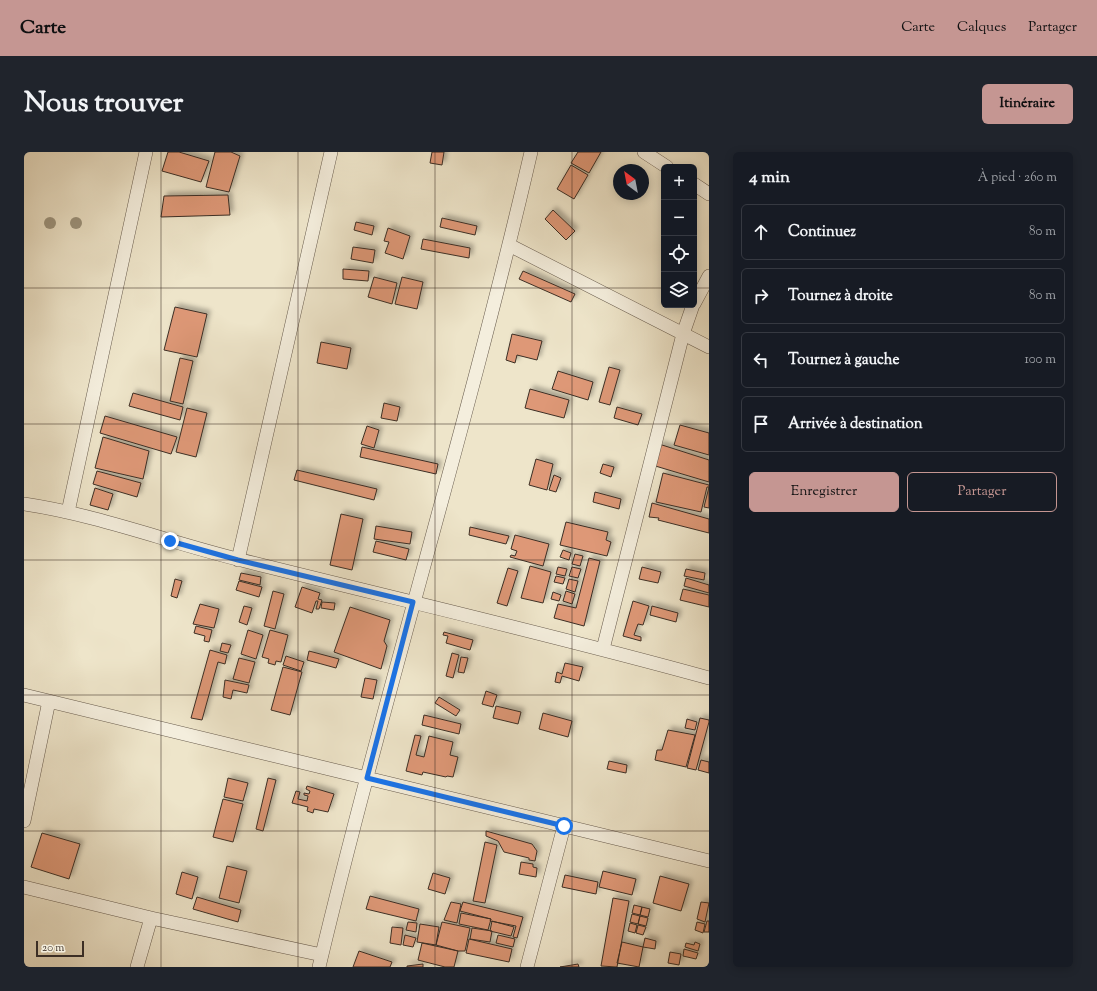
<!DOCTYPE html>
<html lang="fr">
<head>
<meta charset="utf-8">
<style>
  :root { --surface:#171b24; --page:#20242c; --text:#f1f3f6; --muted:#9ea1a6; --line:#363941; --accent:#c59692 }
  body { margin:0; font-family:"Sorts Mill Goudy",serif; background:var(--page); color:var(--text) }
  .controls { position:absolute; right:12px; top:12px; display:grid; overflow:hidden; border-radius:6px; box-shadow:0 2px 10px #0003 }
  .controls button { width:36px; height:36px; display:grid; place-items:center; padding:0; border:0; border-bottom:1px solid var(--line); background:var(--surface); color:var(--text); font:20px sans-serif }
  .compass { position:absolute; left:589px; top:12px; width:36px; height:36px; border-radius:50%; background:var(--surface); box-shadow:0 2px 10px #0003; rotate:328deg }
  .scale { position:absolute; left:12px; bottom:10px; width:48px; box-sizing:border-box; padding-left:4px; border:2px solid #3c2e24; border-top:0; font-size:11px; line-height:14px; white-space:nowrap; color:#3c2e24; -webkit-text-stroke:3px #f4eedd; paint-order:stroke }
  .stop { position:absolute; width:12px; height:12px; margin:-9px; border:3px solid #1a73e8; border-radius:50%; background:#fff }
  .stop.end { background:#1a73e8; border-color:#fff; box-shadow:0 1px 4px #0008 }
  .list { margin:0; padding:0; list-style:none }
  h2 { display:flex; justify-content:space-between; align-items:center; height:52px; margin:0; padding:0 16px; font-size:17px }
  h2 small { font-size:13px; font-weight:400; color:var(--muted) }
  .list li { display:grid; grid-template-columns:26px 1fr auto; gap:12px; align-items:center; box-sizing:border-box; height:56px; margin:0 8px 8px; padding:0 8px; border:1px solid var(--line); border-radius:6px }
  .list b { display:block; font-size:15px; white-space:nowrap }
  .list em { font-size:13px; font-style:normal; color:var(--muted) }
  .actions { display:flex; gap:8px; padding:12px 16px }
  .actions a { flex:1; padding:9px 0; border:1px solid var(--accent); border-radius:6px; text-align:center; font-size:14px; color:var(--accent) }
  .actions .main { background:var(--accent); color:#111 }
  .icon { flex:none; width:22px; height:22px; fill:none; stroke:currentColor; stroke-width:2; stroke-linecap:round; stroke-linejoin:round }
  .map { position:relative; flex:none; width:685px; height:815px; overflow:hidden; border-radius:6px }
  header { display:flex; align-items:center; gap:24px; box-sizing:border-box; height:56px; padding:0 20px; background:var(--accent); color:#111 }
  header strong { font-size:19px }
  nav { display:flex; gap:22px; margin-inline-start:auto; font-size:14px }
  .intro { display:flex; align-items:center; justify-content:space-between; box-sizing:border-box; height:96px; padding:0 24px }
  h1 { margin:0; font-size:28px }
  .button { padding:10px 18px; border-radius:6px; background:var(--accent); color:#111; font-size:14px; font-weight:700 }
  main { display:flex; gap:24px; padding:0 24px }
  aside { flex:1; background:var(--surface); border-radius:6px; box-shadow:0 2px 10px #0003 }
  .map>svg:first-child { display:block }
  .building { fill:#de9877; stroke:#3c2e24; filter:url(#shadow) }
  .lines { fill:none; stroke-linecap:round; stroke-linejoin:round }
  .minor-casing { stroke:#685c4e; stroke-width:14 }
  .minor { stroke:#f4eedd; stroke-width:13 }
  .tree { fill:#9d957f }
  .route { stroke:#1a73e8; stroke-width:5 }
  .grid { fill:none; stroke:#3c2e24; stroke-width:1; stroke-opacity:0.55 }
</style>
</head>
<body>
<header>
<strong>Carte</strong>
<nav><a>Carte</a><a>Calques</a><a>Partager</a></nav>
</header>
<div class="intro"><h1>Nous trouver</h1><a class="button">Itinéraire</a></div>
<main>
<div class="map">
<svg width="685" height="815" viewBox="0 0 685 815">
  <defs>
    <filter id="shadow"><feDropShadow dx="3.5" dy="-3.5" stdDeviation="2" flood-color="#0004"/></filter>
  </defs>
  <rect width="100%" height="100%" fill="#eee5ca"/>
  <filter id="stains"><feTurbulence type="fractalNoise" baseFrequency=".005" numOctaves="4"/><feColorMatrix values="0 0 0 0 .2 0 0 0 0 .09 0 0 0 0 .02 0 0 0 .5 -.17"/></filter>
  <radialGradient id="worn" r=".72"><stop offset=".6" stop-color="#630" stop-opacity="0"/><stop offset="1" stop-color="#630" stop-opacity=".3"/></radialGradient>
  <!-- building -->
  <path class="building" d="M144 0H155L185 9 177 30 138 19Z
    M191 0H207L216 4 205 40 182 35Z
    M408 0H420L418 13 406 11Z
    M554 0H577L565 21 547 11Z
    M547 13 564 23 550 47 533 37Z
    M204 43 206 63 137 65 140 44Z
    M529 58 551 79 542 88 521 67Z
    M418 66 453 74 451 83 416 75Z
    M332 70 350 74 348 83 330 78Z
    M364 76 386 84 379 107 361 101 365 90 360 89Z
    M399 87 446 96 445 106 397 97Z
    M329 95 351 98 349 111 327 107Z
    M319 117 345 119 344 129 319 127Z
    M499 119 551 142 547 150 495 127Z
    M350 125 373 131 368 152 344 145Z
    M378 125 399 130 393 157 371 152Z
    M151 155 183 162 173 205 140 198Z
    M488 182 518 189 513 208 493 203 491 211 482 208Z
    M297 190 327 196 323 217 293 211Z
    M156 206 169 209 159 252 146 249Z
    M585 215 596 218 586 253 575 250Z
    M534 219 569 230 564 248 528 237Z
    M506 237 545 248 540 266 501 256Z
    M109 241 159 255 156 268 105 254Z
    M360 251 376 255 373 269 357 266Z
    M593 255 618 262 614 273 590 266Z
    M163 256 183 261 172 305 152 300Z
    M81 264 153 285 147 302 76 281Z
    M656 273 685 281V303L650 293Z
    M343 274 355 278 350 296 337 292Z
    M79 285 125 299 119 327 71 316Z
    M635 292 685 308V330L628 313Z
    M338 295 414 312 412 322 336 305Z
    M512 307 529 312 523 338 505 333Z
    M579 312 590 315 587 325 576 321Z
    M273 318 353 337 350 348 270 328Z
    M73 319 117 331 113 345 69 332Z
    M639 321 685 333V356L680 355 685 335H683L677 360 632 350Z
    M530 323 537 326 532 340 525 338Z
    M71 336 89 342 84 358 66 353Z
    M571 340 597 347 595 357 569 350Z
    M628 351 685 367V381L634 368 635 366 625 365Z
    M317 362 339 367 328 418 306 413Z
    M542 370 584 380 582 388 587 390 583 404 536 393Z
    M352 374 388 380 386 392 350 387Z
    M446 375 485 384 482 392 445 383Z
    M491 383 525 392 519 414 486 405 487 403 491 404 493 399 487 397Z
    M352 389 385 397 382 408 349 400Z
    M539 398 547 401 545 408 536 405Z
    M551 402 559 404 556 414 548 412Z
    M565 406 576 409 560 474 530 466 534 452 552 456Z
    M506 414 527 420 519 451 497 446Z
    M534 415 543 417 541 424 532 422Z
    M548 415 557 417 554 426 545 424Z
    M618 415 637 420 634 431 615 427Z
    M484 416 494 419 483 454 473 451Z
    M662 417 681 421 680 428 660 424Z
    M217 421 237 425 236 433 215 428Z
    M532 424 541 426 539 432 530 430Z
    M662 426 685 433V441L660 434Z
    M151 427 158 429 153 446 147 444Z
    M545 427 554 429 551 440 542 437Z
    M215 429 238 435 235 445 212 438Z
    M278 435 296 441 294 447 298 448 295 457H292L294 449H292L288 461 271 455Z
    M659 437 685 443V455L656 448Z
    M249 439 260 442 251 477 240 474Z
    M542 439 551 442 548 452 539 449Z
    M529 440 537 443 535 449 527 447Z
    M609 449 625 454 619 473 614 472 610 483 617 485V489L599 484Z
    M298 450 311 451 310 458 297 456Z
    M176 452 195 457 190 476 169 472Z
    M220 454 228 456 223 473 215 470Z
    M628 454 654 461 652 470 626 463Z
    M326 455 366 468 360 489 363 494 357 517 310 500Z
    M172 474 188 478 185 490 180 489 181 484 170 481Z
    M224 478 239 483 232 507 217 502Z
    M246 478 264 483 257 510 252 509 251 513 244 511 245 507 238 505Z
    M420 480 449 488 446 498 422 491 424 484 419 483Z
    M198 491 207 493 204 501 196 499Z
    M186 498 203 503 201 512 194 510 178 568 167 566Z
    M285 499 315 507 312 516 283 508Z
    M428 501 435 503 429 526 422 524Z
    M262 504 280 510 277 519 259 513Z
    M437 505 444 506 440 521 434 520Z
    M215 506 231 510 225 531 209 527Z
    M541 511 559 515 555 529 538 524 536 531 531 530 533 520 538 522Z
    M259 515 278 520 266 563 247 558Z
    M341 526 353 528 349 547 337 545Z
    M201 528 225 533 223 541 209 538 207 547 199 545Z
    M462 539 473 543 469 555 458 552Z
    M415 545 436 558 432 564 411 551Z
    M472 554 497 560 494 572 469 566Z
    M519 561 548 569 544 585 515 577Z
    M400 563 437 572 435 582 398 573Z
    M676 566 685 568V570L672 618 663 616Z
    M663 567 673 570 671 578 661 576Z
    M644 578 671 583 662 615 631 608 633 598H638Z
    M391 583 397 584 392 603 400 605 405 584 429 590 426 603 434 605 429 625 423 624 422 625 399 620 398 623 382 619Z
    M677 608 685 610V621L674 618Z
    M585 609 603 613 602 621 583 617Z
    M204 626 224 631 219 649 200 645Z
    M244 626 252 628 239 679 232 677Z
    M283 634 310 642 304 660 290 657 289 661 283 659 284 655 268 651 272 639 276 640 274 647 283 649 284 644 280 643V641L285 642 286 639 282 637Z
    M199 647 219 652 209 690 189 685Z
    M462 679 508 692 513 699 511 709 505 708V706L480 700 474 689 462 684Z
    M18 681 56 692 45 727 7 715Z
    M461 690 473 693 461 751 449 749Z
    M497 710 509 712V715L513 716 512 725 495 722Z
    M203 714 223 719 215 751 195 746Z
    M579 719 612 727 608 743 575 735Z
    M158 720 174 725 168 747 152 742Z
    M409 721 426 726 421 742 404 737Z
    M541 723 574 730 572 742 538 735Z
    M636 724 665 732 657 759 629 751Z
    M346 744 395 757 392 769 342 757Z
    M173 745 217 758 214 770 169 757Z
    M589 746 605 749 593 815 577 814Z
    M427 750 437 752 433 771 420 768Z
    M439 750 499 765 493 786 489 785 492 774 466 769 467 767 436 759Z
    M677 750 685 751 681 770 673 767Z
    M610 753 618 755 616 763 608 761Z
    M618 755 626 757 624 765 616 763Z
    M437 761 467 767 464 778 435 772Z
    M608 762 616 764 614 772 606 770Z
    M616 764 624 766 622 774 614 772Z
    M468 769 490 775 487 784 466 779Z
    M683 769H685V780H680Z
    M384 770 393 771 392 780 382 778Z
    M418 770 446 776 441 799H434L412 793Z
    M673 770 681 772 679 781 671 778Z
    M606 771 613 773 611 781 604 779Z
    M396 772 415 775 412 793 393 790Z
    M614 773 622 775 619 783 612 781Z
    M368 775 379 776 377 793 366 791Z
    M448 776 468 779 466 790 446 787Z
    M381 783 392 786 389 795 379 793Z
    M474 783 491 787 489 795 472 791Z
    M621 786 632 789 631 797 619 795Z
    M445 787 488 797 485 810 442 801Z
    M598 790 619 795 615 815 593 811Z
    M671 790 676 792 674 799 661 795 662 791 670 793Z
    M398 791 434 799 430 815H421L394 808Z
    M660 797 674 801 672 807 659 804Z
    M335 799 368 810 366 815H329Z
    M646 800 657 802 655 813 644 811Z
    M399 812V815H383V814Z
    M554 812 555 815H536Z"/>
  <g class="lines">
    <defs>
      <path id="minor" d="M620 0 643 15
        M670 32 685 42
        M485 93 685 195
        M670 152 685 124
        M0 352C74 363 144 390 217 408 373 447 530 483 685 526
        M44 360 122 0
        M214 408 307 0
        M579 497 659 182 669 153
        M0 543 685 709
        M0 669 25 549
        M0 735 127 766 298 803
        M113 815 127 766
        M295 815C360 542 444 273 507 0
        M503 815 540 674"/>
    </defs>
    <!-- minor casing -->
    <use href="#minor" class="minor-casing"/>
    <!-- minor -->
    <use href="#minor" class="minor"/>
  </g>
  <!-- trees -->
  <g class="tree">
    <circle cx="26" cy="71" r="6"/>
    <circle cx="52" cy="71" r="6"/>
  </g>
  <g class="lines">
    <!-- route -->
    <path class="route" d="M146 389 214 408 389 450 343 626 540 674"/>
  </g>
  <!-- grid -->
  <path class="grid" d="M137 0V815M274 0V815M411 0V815M548 0V815M0 136H640M670 136H685M0 272H685M0 408H685M0 543H685M0 679H685"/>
  <rect width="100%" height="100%" filter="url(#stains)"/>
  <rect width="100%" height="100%" fill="url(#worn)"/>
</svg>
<div class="controls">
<button>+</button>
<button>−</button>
<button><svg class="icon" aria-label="locate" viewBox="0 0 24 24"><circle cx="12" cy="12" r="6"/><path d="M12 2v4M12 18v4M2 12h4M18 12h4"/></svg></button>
<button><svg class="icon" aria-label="layers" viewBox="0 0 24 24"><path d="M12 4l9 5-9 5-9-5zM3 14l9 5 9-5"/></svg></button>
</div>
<svg class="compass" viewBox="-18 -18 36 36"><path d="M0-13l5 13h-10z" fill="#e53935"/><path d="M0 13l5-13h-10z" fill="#9ea1a6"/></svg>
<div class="scale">20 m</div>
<div class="stop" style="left:540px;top:674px"></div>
<div class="stop end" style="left:146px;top:389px"></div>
</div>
<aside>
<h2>4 min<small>À pied · 260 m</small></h2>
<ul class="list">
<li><svg class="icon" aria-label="ahead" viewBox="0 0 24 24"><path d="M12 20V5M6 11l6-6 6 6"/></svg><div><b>Continuez</b></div><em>80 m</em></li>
<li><svg class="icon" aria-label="right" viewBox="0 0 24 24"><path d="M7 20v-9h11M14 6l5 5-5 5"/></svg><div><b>Tournez à droite</b></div><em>80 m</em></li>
<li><svg class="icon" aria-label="left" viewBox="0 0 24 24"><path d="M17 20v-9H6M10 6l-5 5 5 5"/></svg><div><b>Tournez à gauche</b></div><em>100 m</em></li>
<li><svg class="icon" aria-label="arrive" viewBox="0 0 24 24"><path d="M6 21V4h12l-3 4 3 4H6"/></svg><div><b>Arrivée à destination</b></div></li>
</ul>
<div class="actions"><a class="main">Enregistrer</a><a>Partager</a></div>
</aside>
</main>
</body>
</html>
